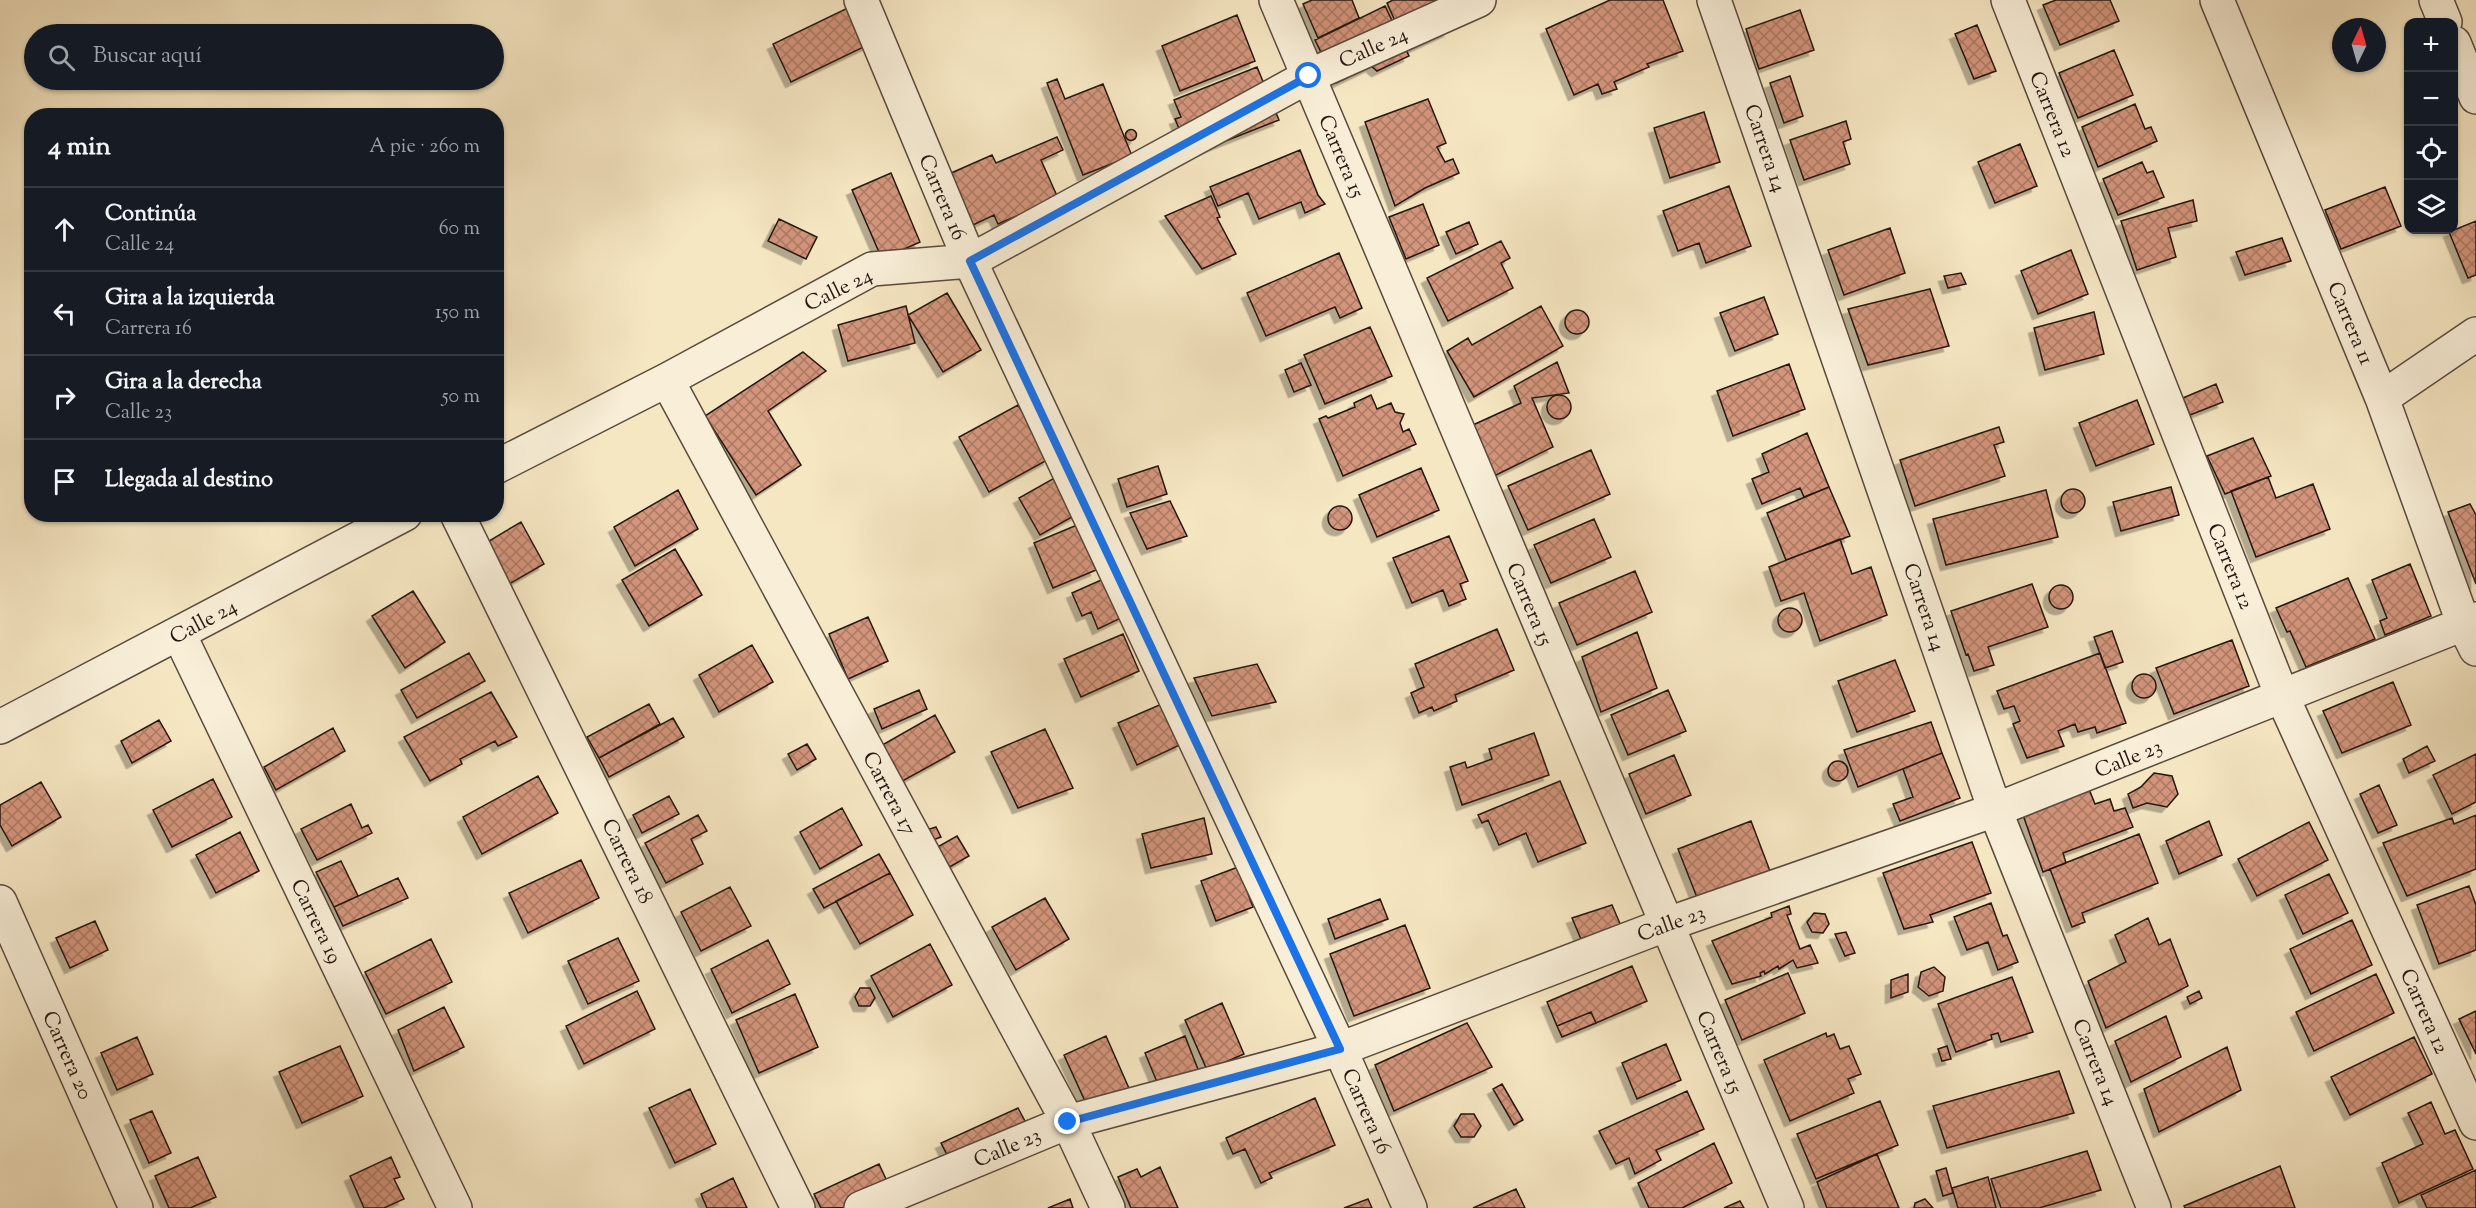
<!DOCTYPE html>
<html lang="es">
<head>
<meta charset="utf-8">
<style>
  :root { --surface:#171b24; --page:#242831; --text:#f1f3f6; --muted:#9ea1a6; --line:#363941 }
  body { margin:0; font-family:"Sorts Mill Goudy",serif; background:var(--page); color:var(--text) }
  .controls { position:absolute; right:18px; top:18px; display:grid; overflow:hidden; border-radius:12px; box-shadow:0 2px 4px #0004 }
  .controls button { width:54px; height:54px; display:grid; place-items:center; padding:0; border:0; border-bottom:2px solid var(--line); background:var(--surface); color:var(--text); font:30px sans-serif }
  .compass { position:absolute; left:2332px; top:18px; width:54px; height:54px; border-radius:50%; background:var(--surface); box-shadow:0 2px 4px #0004; rotate:5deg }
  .stop { position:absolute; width:18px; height:18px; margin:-14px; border:4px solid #1a73e8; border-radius:50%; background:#fff }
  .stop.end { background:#1a73e8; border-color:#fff; box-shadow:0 2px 6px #0008 }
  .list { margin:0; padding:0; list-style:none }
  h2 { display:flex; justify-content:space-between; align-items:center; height:78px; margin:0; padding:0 24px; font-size:26px }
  h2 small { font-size:20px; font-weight:400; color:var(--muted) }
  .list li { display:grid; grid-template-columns:39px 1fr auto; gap:18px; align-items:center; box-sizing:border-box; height:84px; padding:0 24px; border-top:2px solid var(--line) }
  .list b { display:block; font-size:22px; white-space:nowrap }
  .list p { margin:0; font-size:20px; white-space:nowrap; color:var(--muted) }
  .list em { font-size:20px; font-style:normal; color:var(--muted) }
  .icon { flex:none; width:33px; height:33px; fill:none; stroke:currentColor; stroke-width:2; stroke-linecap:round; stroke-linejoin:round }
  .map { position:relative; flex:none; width:2476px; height:1208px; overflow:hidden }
  .search { position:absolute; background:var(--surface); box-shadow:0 2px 4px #0004; left:24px; top:24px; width:480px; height:66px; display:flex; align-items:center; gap:15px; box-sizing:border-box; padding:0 21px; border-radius:33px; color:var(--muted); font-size:22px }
  .panel { position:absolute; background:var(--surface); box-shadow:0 2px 4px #0004; left:24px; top:108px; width:480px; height:414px; border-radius:24px }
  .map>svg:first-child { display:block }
  .building { fill:url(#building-cross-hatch); stroke:#251610; stroke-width:1.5; filter:url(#shadow) }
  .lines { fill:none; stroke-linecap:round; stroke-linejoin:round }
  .minor-casing { stroke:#594a3d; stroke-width:36 }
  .tertiary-casing { stroke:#594a3d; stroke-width:36 }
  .minor { stroke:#f9efd8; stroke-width:33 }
  .tertiary { stroke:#f9efd8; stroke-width:33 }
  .route { stroke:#1a73e8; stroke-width:8 }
  .labels { text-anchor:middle; stroke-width:4.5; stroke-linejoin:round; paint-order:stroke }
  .street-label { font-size:21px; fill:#251610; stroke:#f9efd8 }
</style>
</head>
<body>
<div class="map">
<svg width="2476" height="1208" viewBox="0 0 2476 1208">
  <defs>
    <pattern id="building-cross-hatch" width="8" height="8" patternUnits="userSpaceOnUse" patternTransform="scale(1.5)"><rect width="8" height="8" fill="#d3957b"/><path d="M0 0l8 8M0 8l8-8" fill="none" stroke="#ab7963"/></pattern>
    <filter id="shadow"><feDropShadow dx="-5.5" dy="5.5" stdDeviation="0" flood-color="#0004"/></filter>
  </defs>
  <rect width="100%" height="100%" fill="#f6e7c3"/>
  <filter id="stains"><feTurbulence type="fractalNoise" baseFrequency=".00333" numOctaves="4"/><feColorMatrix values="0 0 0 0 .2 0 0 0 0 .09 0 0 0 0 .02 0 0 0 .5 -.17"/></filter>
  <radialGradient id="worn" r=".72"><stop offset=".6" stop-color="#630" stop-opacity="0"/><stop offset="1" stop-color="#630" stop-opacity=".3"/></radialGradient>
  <!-- building -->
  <path class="building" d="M1312 0H1352L1359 18 1318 38 1303 4Z
    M1393 0H1435L1449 31 1408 50 1387 3Z
    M1610 0H1663L1683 51 1647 64 1649 67 1614 82 1617 89 1602 94 1598 84 1574 95 1546 29Z
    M2056 0H2110L2119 21 2060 45 2043 5Z
    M854 5 872 43 791 82 773 44Z
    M1385 6 1409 56 1377 71 1371 66 1336 83 1315 40Z
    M1800 10 1814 50 1759 69 1746 29Z
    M1237 15 1255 61 1180 91 1162 46Z
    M1977 25 1996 71 1974 79 1955 34Z
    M2114 50 2133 95 2078 118 2059 73Z
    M1257 67 1279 120 1190 155 1175 119 1181 117 1174 100Z
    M1790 76 1803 116 1784 123 1770 83Z
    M1057 79 1065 99 1103 84 1132 156 1083 175 1047 83Z
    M1428 99 1446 143 1437 147 1445 162 1453 159 1459 173 1425 188 1395 206 1365 122Z
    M2135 104 2145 129 2151 127 2157 141 2098 167 2082 127Z
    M1704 112 1720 162 1670 178 1654 128Z
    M1846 121 1851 139 1843 142 1850 164 1804 180 1790 140Z
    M1125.5 135a5.5 5.5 0 1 1 11 0a5.5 5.5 0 1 1-11 0Z
    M1057 137 1063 150 1041 160 1058 198 998 224 994 215 973 225 949 174 992 155 996 163Z
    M2020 144 2037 186 1995 203 1978 162Z
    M1300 150 1318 195 1325 204 1305 213 1301 202 1259 219 1248 193 1218 206 1210 187Z
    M2142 162 2147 173 2153 171 2164 197 2118 215 2103 179Z
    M891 173 920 242 882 259 852 190Z
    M1729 186 1751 246 1706 263 1699 243 1678 251 1663 211Z
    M2385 187 2401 226 2341 249 2325 210Z
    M1211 196 1220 217 1217 218 1236 254 1202 269 1165 216Z
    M2193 200 2197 221 2168 228 2176 257 2137 270 2121 221Z
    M1423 204 1439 245 1406 259 1389 217Z
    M779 219 817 237 806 259 768 241Z
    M2476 221V275L2468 278 2449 232Z
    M1469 222 1478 244 1456 254 1446 232Z
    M1890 228 1905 273 1844 295 1828 250Z
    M2282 238 2291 261 2245 275 2236 252Z
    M1501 241 1510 258 1501 263 1513 288 1448 321 1427 278Z
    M2071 250 2088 294 2038 314 2021 271Z
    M1339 253 1362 308 1340 318 1335 307 1266 336 1247 293Z
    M1961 273 1966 284 1948 288 1944 276Z
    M1930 289 1949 346 1868 365 1848 309Z
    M947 293 981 350 943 372 908 315Z
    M1764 297 1778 334 1735 351 1720 313Z
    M906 306 915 343 848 361 838 325Z
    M1541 306 1563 346 1474 397 1447 351 1468 338 1472 345Z
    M1565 322a12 12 0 1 1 24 0a12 12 0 1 1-24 0Z
    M2094 312 2104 354 2045 370 2034 328Z
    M1370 327 1392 376 1325 404 1304 355Z
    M803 352 826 371 768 411 801 465 756 495 705 416Z
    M1557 362 1569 393 1532 398 1553 447 1494 476 1473 425 1521 403 1514 386Z
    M1301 363 1311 385 1294 392 1285 370Z
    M1789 364 1805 409 1733 436 1717 391Z
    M2216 384 2223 402 2190 415 2183 398Z
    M1371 395 1377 409 1391 403 1395 412 1404 414 1400 423 1403 432 1409 429 1416 444 1343 476 1319 419 1326 416 1328 418 1355 407 1354 403Z
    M1547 407a12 12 0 1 1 24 0a12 12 0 1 1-24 0Z
    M2137 400 2154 444 2096 466 2079 423Z
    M1018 405 1049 459 989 492 959 437Z
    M1999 427 2004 442 1994 445 2005 476 1915 506 1900 460Z
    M1807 433 1829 487 1804 497 1800 488 1762 504 1752 479 1769 472 1762 454Z
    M2253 438 2271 476 2225 494 2207 456Z
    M1591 450 1610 494 1528 530 1508 486Z
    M1158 466 1167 494 1127 507 1118 479Z
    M1421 468 1439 510 1377 537 1359 495Z
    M1058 476 1079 513 1040 535 1019 498Z
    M2268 477 2276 498 2313 484 2330 529 2256 557 2231 491Z
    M1829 487 1850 536 1786 560 1767 513Z
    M2171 487 2179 515 2121 531 2113 502Z
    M2061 501a12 12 0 1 1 24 0a12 12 0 1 1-24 0Z
    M678 490 698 529 635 566 614 527Z
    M2046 490 2058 537 1946 565 1933 519Z
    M1170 501 1187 536 1147 549 1130 513Z
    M2470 504 2476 515V584L2448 512Z
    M1328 518a12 12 0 1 1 24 0a12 12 0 1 1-24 0Z
    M1594 519 1611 557 1551 583 1534 545Z
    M521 522 544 564 497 591 474 550Z
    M1077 525 1096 570 1053 588 1034 543Z
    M1449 536 1468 581 1460 584 1466 599 1449 606 1443 590 1412 603 1393 558Z
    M1840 539 1852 574 1871 567 1887 615 1820 641 1804 593 1781 601 1769 567Z
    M675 549 702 595 649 626 622 580Z
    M2410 564 2431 616 2385 635 2380 621 2387 618 2372 580Z
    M1635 571 1652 612 1577 645 1559 603Z
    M1108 577 1125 616 1098 629 1091 612 1082 616 1072 593Z
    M2348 578 2375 639 2306 667 2290 631 2287 632 2276 608Z
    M2032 584 2048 627 1988 647 1994 665 1974 671 1968 654 1966 655 1951 611Z
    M2049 597a12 12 0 1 1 24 0a12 12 0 1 1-24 0Z
    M413 591 445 642 405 668 372 616Z
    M1778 620a12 12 0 1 1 24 0a12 12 0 1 1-24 0Z
    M868 617 888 661 848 679 829 634Z
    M1497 629 1514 670 1455 695 1457 701 1434 711 1432 707 1419 713 1411 693 1424 687 1415 664Z
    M2112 631 2123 662 2105 668 2094 637Z
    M1637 632 1657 688 1601 712 1582 657Z
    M1123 634 1139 671 1081 697 1064 659Z
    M2232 640 2249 686 2174 714 2156 668Z
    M752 645 773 682 719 712 699 675Z
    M469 653 485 681 417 718 401 690Z
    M2100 653 2126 723 2097 733 2095 727 2078 732 2075 724 2058 731 2064 746 2027 758 2013 724 2020 721 2014 706 2004 709 1997 691Z
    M1895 660 1915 711 1857 732 1838 681Z
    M1257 664 1276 702 1212 716 1194 678Z
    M2132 686a12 12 0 1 1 24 0a12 12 0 1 1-24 0Z
    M2393 682 2411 725 2342 753 2323 711Z
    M919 690 927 709 882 729 874 709Z
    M1668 690 1686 731 1628 755 1611 715Z
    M491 692 517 737 498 746 495 741 460 759 462 764 430 781 404 737Z
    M1164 703 1182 744 1137 765 1118 723Z
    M649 704 660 724 599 758 587 737Z
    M935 715 955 752 897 784 877 748Z
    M673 718 684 737 609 777 599 758Z
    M159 720 171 741 132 763 121 741Z
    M1931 722 1942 753 1858 787 1844 750Z
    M333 728 345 751 276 790 264 767Z
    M1045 729 1073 788 1018 808 991 752Z
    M1534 733 1549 775 1462 805 1450 767 1465 762 1467 768 1492 759 1489 749Z
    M807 744 816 759 797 770 788 754Z
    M2427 746 2435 761 2409 773 2403 759Z
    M1942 753 1960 798 1900 821 1893 804 1913 797 1903 769Z
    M2476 754V802L2452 814 2433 775Z
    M1674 755 1691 795 1646 814 1629 774Z
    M1828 771a10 10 0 1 1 20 0a10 10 0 1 1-20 0Z
    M2154 773 2172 776 2178 794 2167 807 2147 803 2133 808 2128 794 2141 787Z
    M538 776 558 813 482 854 463 817Z
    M213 779 232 817 172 847 153 810Z
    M1560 781 1586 843 1538 862 1526 833 1499 845 1488 820 1482 823 1478 815Z
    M41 782 61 817 12 846 0 825V805Z
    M2379 785 2397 825 2378 833 2360 794Z
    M2089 789 2095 804 2110 799 2114 811 2125 808 2133 827 2063 853 2066 863 2043 872 2023 815Z
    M669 796 679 814 642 833 633 815Z
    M351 804 362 828 368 825 372 833 317 860 301 829Z
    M842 808 862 845 820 869 800 832Z
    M698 815 707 831 691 839 703 864 666 883 645 843Z
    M2476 815V869L2407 896 2383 843 2452 818 2454 824Z
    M1204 818 1212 854 1151 868 1142 834Z
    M1751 821 1770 871 1698 900 1678 849Z
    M2209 821 2222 855 2179 874 2166 841Z
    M2309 822 2328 860 2257 896 2238 859Z
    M936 827 941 837 930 841 924 831Z
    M240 832 259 871 216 893 196 855Z
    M2139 834 2158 883 2082 913 2085 922 2072 927 2050 869Z
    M957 836 969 856 946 869 934 849Z
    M1972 842 1991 893 1930 915 1933 922 1904 929 1883 873Z
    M879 854 890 873 824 908 813 889Z
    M581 860 599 898 528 933 509 893Z
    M341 861 358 896 334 907 316 872Z
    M1238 867 1253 907 1216 921 1201 881Z
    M890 873 913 915 860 944 836 901Z
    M2329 874 2348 913 2303 934 2285 895Z
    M398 878 408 898 343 926 334 907Z
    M2469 886 2476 905V950L2439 964 2417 905Z
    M730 887 751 926 701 951 681 912Z
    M1045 898 1069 939 1016 970 992 927Z
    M1380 899 1388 919 1335 939 1328 919Z
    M1991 903 2003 936 2007 935 2018 962 1998 970 1988 942 1967 950 1954 917Z
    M1612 905 1621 926 1581 939 1572 918Z
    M1789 906 1791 914 1787 915 1800 949 1810 945 1818 963 1797 968 1793 960 1779 969 1778 966 1765 974 1764 971 1760 973 1761 976 1732 984 1712 941 1772 917 1771 913Z
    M1814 913 1825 914 1829 924 1823 933 1812 932 1807 922Z
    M2148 918 2159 945 2170 939 2188 986 2106 1028 2088 981 2126 962 2115 935Z
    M2352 920 2372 965 2311 994 2290 949Z
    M95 921 108 950 70 968 56 938Z
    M1405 925 1430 988 1354 1016 1330 954Z
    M1846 932 1855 953 1845 956 1835 934Z
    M618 938 639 981 588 1004 568 961Z
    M431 939 452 982 386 1014 365 972Z
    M768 940 790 984 732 1013 711 969Z
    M930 944 952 985 893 1017 871 976Z
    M1632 966 1647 1001 1596 1023 1591 1012 1557 1026 1547 1002Z
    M1934 967 1945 977 1943 991 1929 996 1918 987 1921 972Z
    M1788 973 1805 1013 1742 1040 1725 1000Z
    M1908 974V992L1891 998V980Z
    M2376 974 2394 1013 2314 1051 2296 1012Z
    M2012 977 2033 1032 2001 1042 1998 1033 1991 1035 1992 1039 1956 1052 1938 1004Z
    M860 988H870L875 998 870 1006H859L855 997Z
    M637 991 655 1029 584 1064 566 1026Z
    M2199 991 2202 998 2190 1004 2187 997Z
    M795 994 818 1047 759 1073 736 1020Z
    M1222 1003 1244 1054 1207 1070 1185 1020Z
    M444 1007 464 1047 414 1071 398 1030Z
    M2476 1011V1054L2459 1019Z
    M1591 1012 1596 1023 1562 1037 1557 1026Z
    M2166 1016 2181 1057 2131 1082 2115 1041Z
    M1467 1023 1492 1067 1394 1111 1375 1065Z
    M1826 1033 1827 1037 1834 1034 1840 1049 1849 1046 1861 1074 1848 1079 1854 1093 1790 1121 1764 1060Z
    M1106 1036 1135 1102 1094 1121 1064 1055Z
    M1185 1036 1201 1077 1162 1094 1145 1053Z
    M137 1037 153 1074 117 1090 101 1053Z
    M2414 1037 2432 1074 2350 1115 2331 1077Z
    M1666 1044 1681 1080 1637 1099 1622 1063Z
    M340 1046 363 1096 302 1123 279 1072Z
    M1947 1046 1951 1059 1942 1061 1938 1049Z
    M2227 1047 2241 1090 2159 1132 2144 1089Z
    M2059 1071 2074 1113 1947 1148 1933 1106Z
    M1502 1084 1523 1120 1514 1125 1493 1089Z
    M690 1089 716 1144 675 1163 649 1108Z
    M1687 1091 1704 1129 1656 1150 1661 1160 1635 1174 1629 1158 1616 1164 1599 1131Z
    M1315 1098 1335 1145 1269 1173 1272 1178 1261 1183 1245 1149 1233 1154 1226 1138Z
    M1880 1101 1898 1145 1816 1179 1797 1134Z
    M2431 1102 2445 1134 2455 1130 2473 1169 2399 1203 2382 1163 2423 1144 2408 1113Z
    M1018 1108 1039 1147 961 1182 941 1143Z
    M152 1111 171 1153 149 1163 130 1120Z
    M1461 1114H1474L1481 1126 1474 1137H1461L1454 1126Z
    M1714 1143 1732 1183 1682 1208H1649L1638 1183Z
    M2087 1151 2101 1190 2039 1208H2001L1991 1179Z
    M1877 1154 1899 1208H1827L1817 1182Z
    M198 1157 216 1197 190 1208H169L155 1176Z
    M391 1157 400 1177 394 1179 404 1199 384 1208H364L350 1176Z
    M879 1164 899 1207 821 1208 814 1194Z
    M2280 1166 2295 1208H2185L2184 1206Z
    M1160 1167 1178 1208H1131L1118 1177 1137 1169 1141 1177Z
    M1946 1168 1953 1193 1943 1196 1936 1171Z
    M2476 1170V1208H2427L2421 1195Z
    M1988 1177 1996 1208H1958L1952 1188Z
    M733 1178 747 1208H707L701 1194Z
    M1516 1189 1525 1208H1473L1500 1196Z
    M1070 1199 1073 1208H1048Z
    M1368 1199 1372 1208H1344Z
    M1925 1199 1933 1208H1914L1915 1203Z
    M1740 1201 1744 1208H1724Z"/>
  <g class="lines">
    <defs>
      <path id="minor" d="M861 0 970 261 1340 1049 1410 1208
        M1276 0 1787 1208
        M2008 0 2282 696 2476 1123
        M2217 0 2382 398 2464 625 2476 649
        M2436 0 2445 22
        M2454 43 2476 97
        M667 380 1068 1122 1108 1208
        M2382 398 2476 334
        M496 467 667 380 872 269 970 261 1309 76 1479 0
        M457 514 798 1208
        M179 634 455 1208
        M0 727 405 514
        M0 902 136 1208
        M861 1208 1068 1122 1340 1049 1665 925 1995 810 2476 619"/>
      <path id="tertiary" d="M1714 0 1995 810 2154 1208"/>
    </defs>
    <!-- minor casing -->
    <use href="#minor" class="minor-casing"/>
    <!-- tertiary casing -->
    <use href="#tertiary" class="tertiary-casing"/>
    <!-- minor -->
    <use href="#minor" class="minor"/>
    <!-- tertiary -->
    <use href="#tertiary" class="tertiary"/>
  </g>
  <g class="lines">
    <!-- route -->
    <path class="route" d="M1068 1122 1340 1049 970 261 1309 76"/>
  </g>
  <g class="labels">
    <!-- street labels -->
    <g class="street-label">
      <text transform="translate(1373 47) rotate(-24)" y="7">Calle 24</text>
      <text transform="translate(2053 114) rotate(68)" y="7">Carrera 12</text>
      <text transform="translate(1766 148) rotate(71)" y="7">Carrera 14</text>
      <text transform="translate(1342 156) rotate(67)" y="7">Carrera 15</text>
      <text transform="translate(943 197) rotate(67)" y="7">Carrera 16</text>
      <text transform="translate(838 289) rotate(-26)" y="7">Calle 24</text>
      <text transform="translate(2351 323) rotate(67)" y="7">Carrera 11</text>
      <text transform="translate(2231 566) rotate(68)" y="7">Carrera 12</text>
      <text transform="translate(1530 604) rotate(67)" y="7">Carrera 15</text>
      <text transform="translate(1925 607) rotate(71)" y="7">Carrera 14</text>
      <text transform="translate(203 621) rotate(-28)" y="7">Calle 24</text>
      <text transform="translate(2128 758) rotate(-22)" y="7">Calle 23</text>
      <text transform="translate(890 793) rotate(62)" y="7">Carrera 17</text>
      <text transform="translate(628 861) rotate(64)" y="7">Carrera 18</text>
      <text transform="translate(317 921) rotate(64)" y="7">Carrera 19</text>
      <text transform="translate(1671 923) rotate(-20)" y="7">Calle 23</text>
      <text transform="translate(2425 1011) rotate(66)" y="7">Carrera 12</text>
      <text transform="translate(1720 1052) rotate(67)" y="7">Carrera 15</text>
      <text transform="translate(68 1055) rotate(66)" y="7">Carrera 20</text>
      <text transform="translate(2096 1062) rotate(68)" y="7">Carrera 14</text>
      <text transform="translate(1367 1111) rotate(66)" y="7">Carrera 16</text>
      <text transform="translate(1007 1147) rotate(-23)" y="7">Calle 23</text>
    </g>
  </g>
  <rect width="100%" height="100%" filter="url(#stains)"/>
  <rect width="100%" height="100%" fill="url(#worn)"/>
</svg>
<div class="controls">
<button>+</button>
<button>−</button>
<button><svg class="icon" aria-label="locate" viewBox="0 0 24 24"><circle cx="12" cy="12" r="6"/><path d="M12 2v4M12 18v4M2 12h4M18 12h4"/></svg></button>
<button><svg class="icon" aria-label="layers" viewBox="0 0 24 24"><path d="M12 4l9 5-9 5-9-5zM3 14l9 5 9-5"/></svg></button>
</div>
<svg class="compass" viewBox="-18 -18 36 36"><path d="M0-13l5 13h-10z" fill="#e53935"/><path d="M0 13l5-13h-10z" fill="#9ea1a6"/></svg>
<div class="stop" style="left:1309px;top:76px"></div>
<div class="stop end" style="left:1068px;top:1122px"></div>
<div class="search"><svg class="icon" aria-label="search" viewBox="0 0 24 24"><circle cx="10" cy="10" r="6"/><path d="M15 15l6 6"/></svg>Buscar aquí</div>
<section class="panel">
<h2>4 min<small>A pie · 260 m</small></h2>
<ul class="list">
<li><svg class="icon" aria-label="ahead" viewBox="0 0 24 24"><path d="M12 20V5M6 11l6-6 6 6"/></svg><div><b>Continúa</b><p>Calle 24</p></div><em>60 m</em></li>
<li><svg class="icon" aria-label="left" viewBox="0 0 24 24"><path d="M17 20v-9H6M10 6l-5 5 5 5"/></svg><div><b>Gira a la izquierda</b><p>Carrera 16</p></div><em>150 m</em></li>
<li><svg class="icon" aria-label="right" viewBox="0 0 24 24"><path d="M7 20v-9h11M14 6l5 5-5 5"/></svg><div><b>Gira a la derecha</b><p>Calle 23</p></div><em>50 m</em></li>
<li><svg class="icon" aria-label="arrive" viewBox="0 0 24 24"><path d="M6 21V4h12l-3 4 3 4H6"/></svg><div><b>Llegada al destino</b></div></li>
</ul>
</section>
</div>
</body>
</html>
